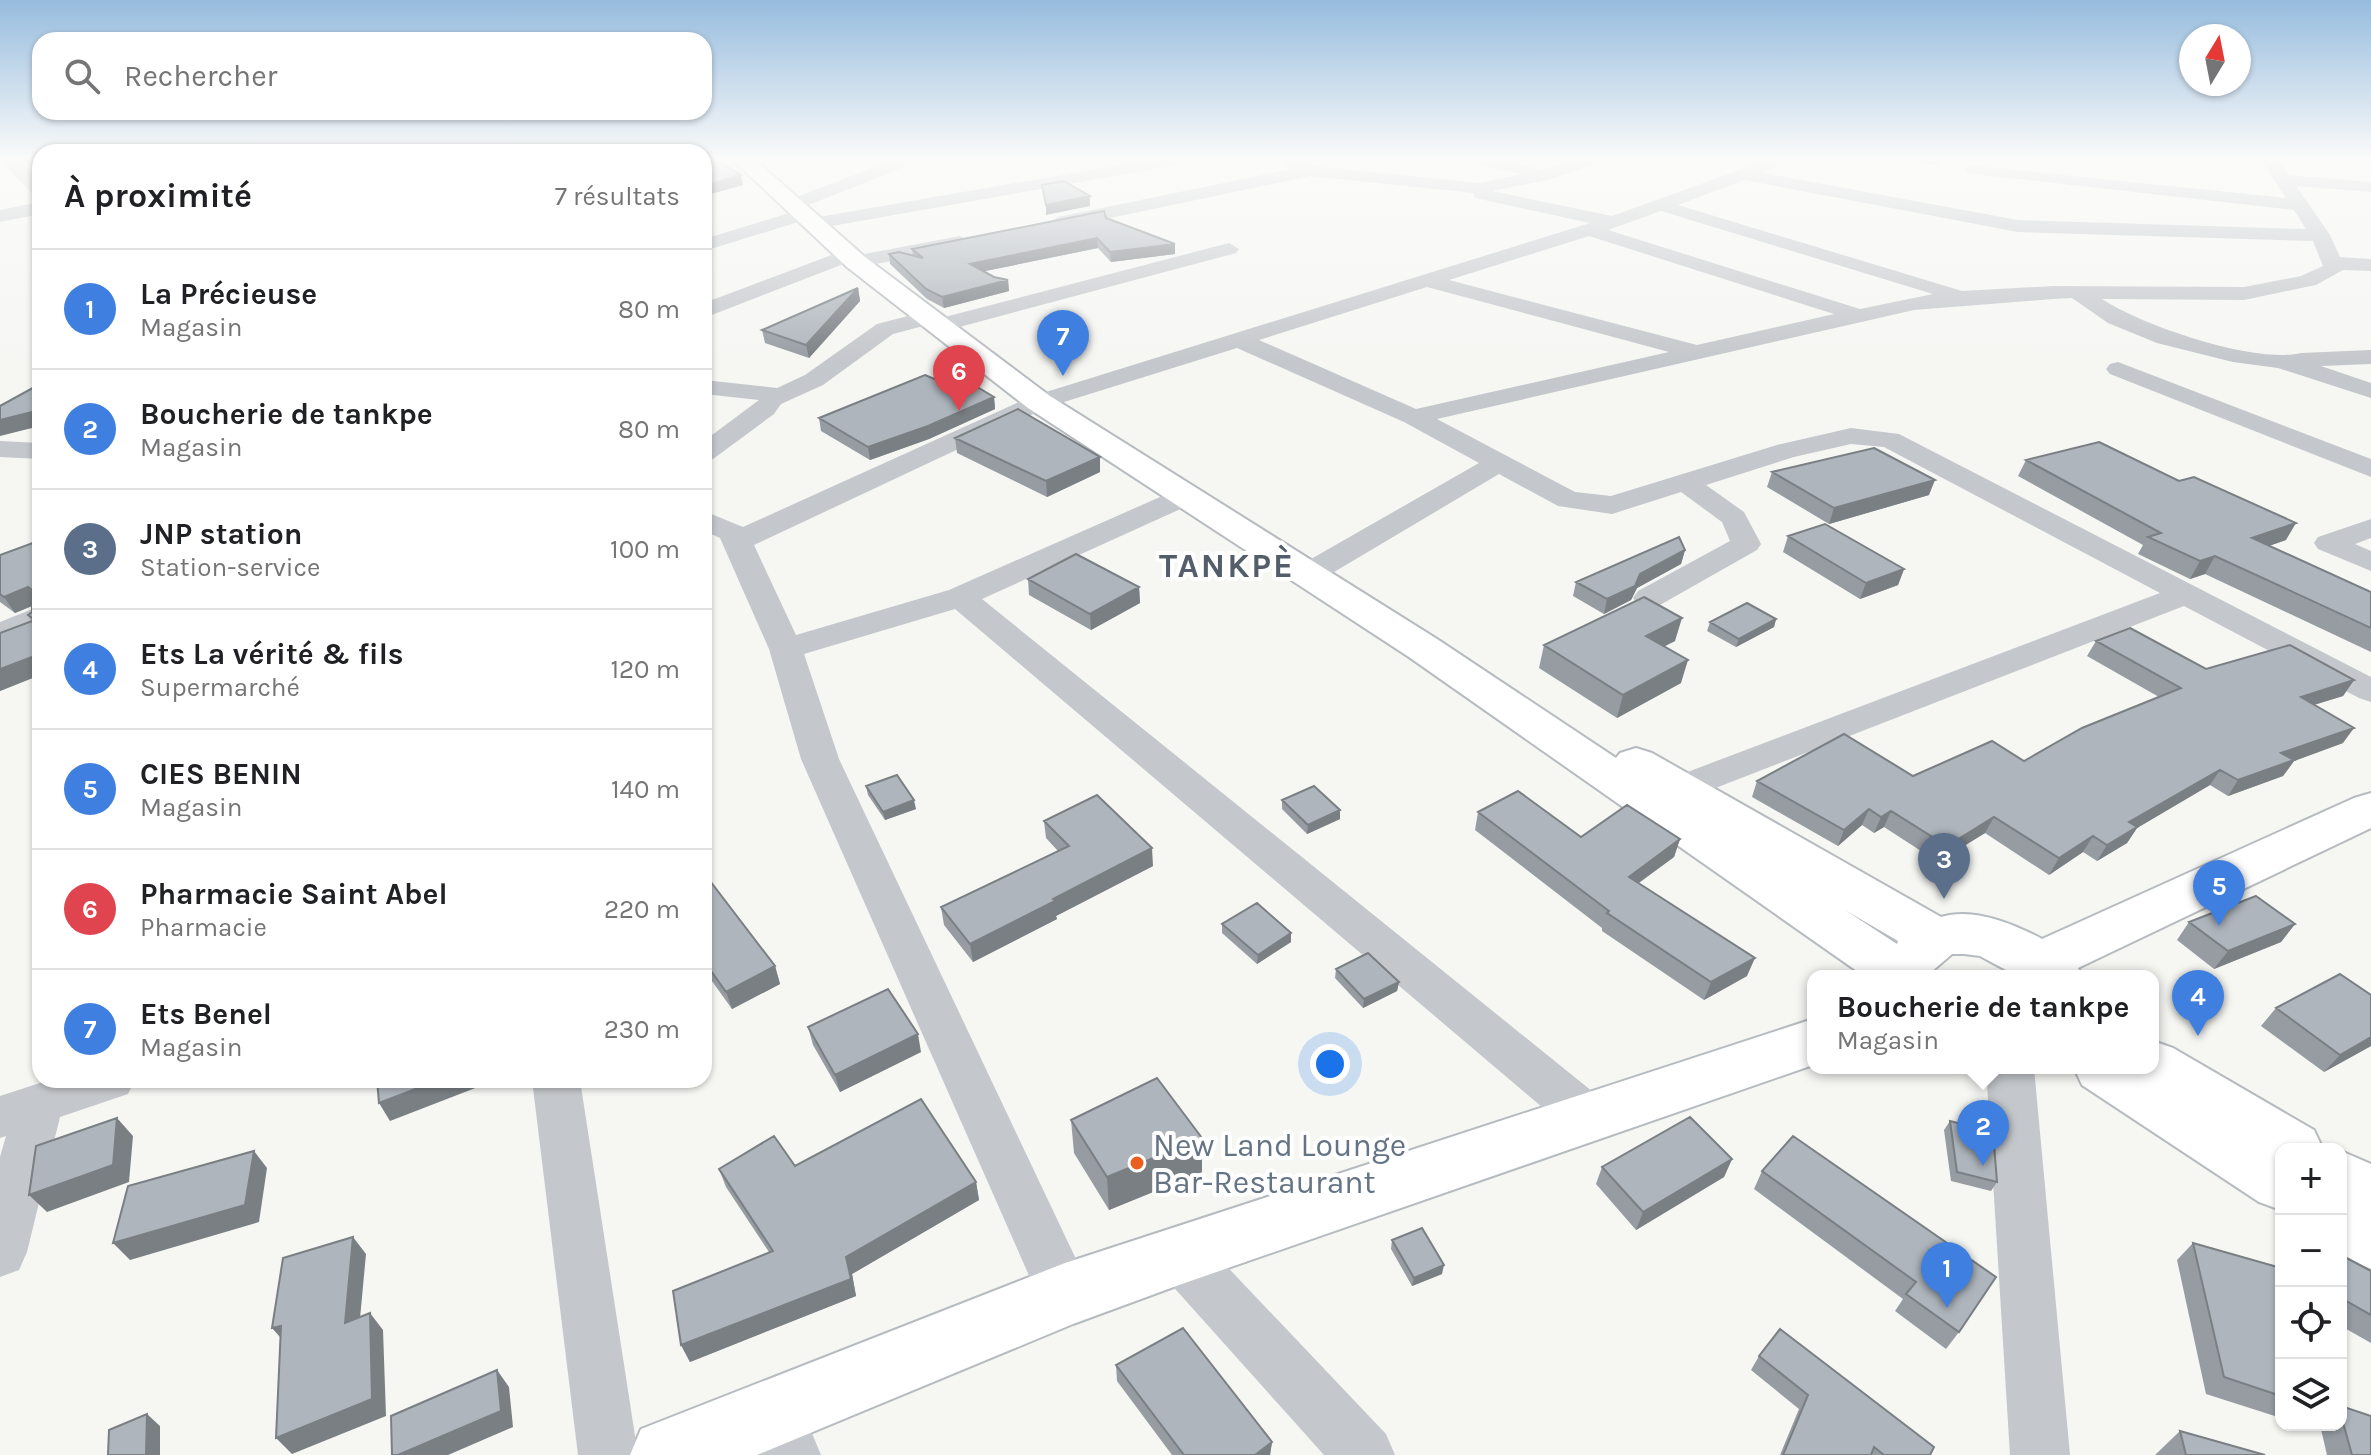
<!DOCTYPE html>
<html lang="fr">
<head>
<meta charset="utf-8">
<style>
  :root { --surface:#fff; --page:#f6f6f6; --text:#202124; --muted:#757577; --line:#e0e0e0; --accent:#1a73e8 }
  body { margin:0; font-family:Karla,sans-serif; background:var(--page); color:var(--text) }
  .controls { position:absolute; right:24px; bottom:24px; display:grid; overflow:hidden; border-radius:16px; box-shadow:0 2px 6px #0004 }
  .controls button { width:72px; height:72px; display:grid; place-items:center; padding:0; border:0; border-bottom:2px solid var(--line); background:var(--surface); color:var(--text); font:40px sans-serif }
  .compass { position:absolute; left:2179px; top:24px; width:72px; height:72px; border-radius:50%; background:var(--surface); box-shadow:0 2px 6px #0004; rotate:10deg }
  .you { position:absolute; left:1330px; top:1064px; width:28px; height:28px; margin:-20px; border:6px solid #fff; border-radius:50%; background:#1a73e8; box-shadow:0 0 0 12px #1a73e833 }
  .badge { display:grid; place-items:center; width:52px; height:52px; border-radius:50%; background:var(--accent); color:#fff; font-size:26px; font-weight:700 }
  .pin { position:absolute; translate:-50% -66px; filter:drop-shadow(0 2px 4px #0008) }
  .pin::after { content:''; position:absolute; top:42px; width:28px; height:24px; background:inherit; clip-path:polygon(0 0,100% 0,50% 100%) }
  .popup { position:absolute; left:1807px; top:970px; width:352px; height:104px; box-sizing:border-box; display:grid; place-content:center; border-radius:16px; background:var(--surface); filter:drop-shadow(0 2px 6px #0005); font-size:26px; white-space:nowrap; color:var(--muted) }
  .popup b { font-size:30px; color:var(--text) }
  .popup::after { content:''; position:absolute; left:50%; top:100%; margin-left:-16px; border:16px solid transparent; border-top-color:var(--surface) }
  .list { margin:0; padding:0; list-style:none }
  h2 { display:flex; justify-content:space-between; align-items:center; height:104px; margin:0; padding:0 32px; font-size:34px }
  h2 small { font-size:26px; font-weight:400; color:var(--muted) }
  .list li { display:grid; grid-template-columns:52px 1fr auto; gap:24px; align-items:center; box-sizing:border-box; height:120px; padding:0 32px; border-top:2px solid var(--line) }
  .list b { display:block; font-size:30px; white-space:nowrap }
  .list p { margin:0; font-size:26px; white-space:nowrap; color:var(--muted) }
  .list em { font-size:26px; font-style:normal; color:var(--muted) }
  .icon { flex:none; width:44px; height:44px; fill:none; stroke:currentColor; stroke-width:2; stroke-linecap:round; stroke-linejoin:round }
  .map { position:relative; flex:none; width:2371px; height:1455px; overflow:hidden }
  .search { position:absolute; background:var(--surface); box-shadow:0 2px 6px #0004; left:32px; top:32px; width:680px; height:88px; display:flex; align-items:center; gap:20px; box-sizing:border-box; padding:0 28px; border-radius:24px; color:var(--muted); font-size:30px }
  .panel { position:absolute; background:var(--surface); box-shadow:0 2px 6px #0004; left:32px; top:144px; width:680px; height:944px; border-radius:24px }
  .map>svg:first-child { display:block }
  .lines { fill:none; stroke-linecap:round; stroke-linejoin:round }
  .secondary-casing { stroke:#b6bbc0; stroke-width:4 }
  .street { fill:#c4c7cb; fill-rule:evenodd }
  .secondary { fill:#fff; fill-rule:evenodd }
  .wall { fill:#969ca2 }
  .shaded-wall { fill:#7a7f84 }
  .building { fill:#aeb5bc; stroke:#7a7f84; stroke-width:2 }
  .poi-dot { fill:#ea5f20; stroke:#fff; stroke-width:3 }
  .labels { text-anchor:middle; stroke-width:8; stroke-linejoin:round; paint-order:stroke }
  .near-poi-label { font-size:32px; fill:#647485; stroke:#fff; text-anchor:start }
  .district-label { font-size:34px; font-weight:bold; letter-spacing:2px; fill:#535e6a; stroke:#fff }
</style>
</head>
<body>
<div class="map">
<svg width="2371" height="1455" viewBox="0 0 2371 1455">
  <rect width="100%" height="100%" fill="#f6f7f3"/>
  <g class="lines">
    <defs>
      <path id="secondary" d="M732 159H754L865 257 1050 396 1437 639 1616 758 1620 753 1636 748 1652 753 1941 917C1973 907 2014 924 2042 939L2354 798 2371 793V828L2078 968 2082 976H2017L1980 956 1964 954H1952L1930 973 1931 976H1864L1409 657 1028 408 847 267ZM1845 910 1898 941 1897 944Z
        M1813 1019V1065L1179 1285 1073 1324 757 1455H630L641 1429 1065 1263Z
        M2153 1041 2173 1048 2314 1130 2323 1149H2281V1210L2259 1202 2082 1085 2074 1068H2153Z
        M2341 1151 2371 1164V1269L2341 1256Z"/>
    </defs>
    <!-- secondary casing -->
    <use href="#secondary" class="secondary-casing"/>
    <!-- street -->
    <path class="street" d="M17 159 40 181V196L34 195 0 160Z
      M896 159H952L944 164H912L801 208H789L786 204 789 200Z
      M1154 159H1189L1181 164 815 229 808 227 806 223 808 219 704 251V239L806 208 813 210 815 214 813 218Z
      M1281 159H1297L1313 166 1479 183 1522 174 1471 163 1469 159H1498L1542 170 1576 159H1599L1597 163 1551 179 1492 191 1612 216 1770 159H1793L1763 173 2018 220 2306 229 2294 210 1974 174 1968 173 1965 169 1968 165 2286 198 2261 159H2277L2289 175 2371 182V192L2296 186 2330 235 2340 257 2371 259V271L2343 270 2316 285 2244 300 2102 299C2143 326 2255 364 2301 353L2371 350V364L2321 366 2371 383V398L2278 368 2233 362 2157 343 2108 323 2072 298 2053 299 1914 310 1437 419 1575 492 1611 496 1777 445 1851 428 1899 434 2371 677V702L2359 698 2184 606 1682 801 1669 797 1663 788 1669 779 2160 593 1884 447 1851 444 1794 457 1706 485 1744 512 1761 544 1757 550 1660 605 1649 607 1638 605 1633 598 1638 591 1730 541 1722 522 1681 492 1612 514 1558 506 1499 474 1319 581 1308 583 1297 581 1293 574 1297 567 1479 463 1404 422 1237 348 1048 407 754 545 796 635 949 590 1176 490 1186 488 1196 490 1200 496 1196 502 982 599 1603 1100 1611 1115 1603 1130 1586 1136 1569 1130 955 609 804 654 839 759 1093 1295 1084 1314 1065 1322 1046 1314 801 759 769 649 720 538 704 531V511L743 527 1030 397 1590 223 1475 198 1473 193 1310 176 1058 229 1049 223 1058 217 1292 169 1282 165ZM1744 180 2018 232 2313 241 2323 266 2301 276 2244 287 2053 286 1962 291 1678 205ZM1661 211 1933 294 1860 309 1608 230ZM1589 236 1834 314 1697 345 1449 280ZM1427 287 1669 352 1416 409 1259 340Z
      M40 202V214L0 222V210Z
      M960 236 970 242 967 246 856 268 846 263 704 318V303L842 251H856L859 255Z
      M1229 243 1239 249 1236 253 937 333 929 331 927 325 893 334 823 385 781 404 774 414 713 459 704 461V441L759 400 704 394V380L777 388 805 375 877 324 927 311 935 313 937 319Z
      M2118 362 2371 459V477L2110 374 2106 369 2110 364Z
      M0 441 40 443V459L0 457Z
      M2371 519V538L2355 544 2371 551V571L2318 549 2314 543 2318 537Z
      M40 606V628L0 644V622Z
      M1986 1068H2034L2070 1455H2010Z
      M49 1080H135L128 1094 60 1117 27 1252 19 1270 0 1277V1157L6 1136 0 1138V1096Z
      M532 1080H580L638 1455H578Z
      M1179 1229 1198 1236 1386 1434 1395 1455H1324L1160 1272 1152 1254 1160 1236Z
      M773 1381 794 1390 821 1455H761L743 1411 752 1390Z"/>
    <!-- secondary -->
    <use href="#secondary" class="secondary"/>
  </g>
  <!-- wall -->
  <path class="wall" d="M1883 159H1941L1939 165Z
    M1106 218 1175 254 1111 262 1098 248 984 271 994 277 1008 280 1009 291 944 308 927 299 890 264 889 254 913 256 912 249Z
    M858 288 860 301 809 358 765 343 762 330Z
    M948 385 994 397 995 409 929 439 870 460 821 431 819 418Z
    M955 438 1100 472 1047 497 957 453Z
    M2026 460 2286 540 2269 546 2371 592V652L2205 574 2190 579 2138 554 2143 545 2018 476Z
    M1772 472 1929 495 1829 524 1767 487Z
    M1788 536 1904 569 1898 585 1860 599 1783 552Z
    M38 541 40 675 0 691V633L32 621 28 615 32 612V606L15 613 0 602V555Z
    M1685 550 1681 564 1637 588 1631 600 1604 614 1573 596 1576 582Z
    M1028 579 1139 587 1140 603 1091 630 1029 595Z
    M1776 619 1774 627 1736 647 1707 631 1710 622Z
    M1675 641 1664 646 1681 683 1617 718 1539 668 1544 645Z
    M2096 641 2206 669 2354 680 2343 696 2314 705 2343 743 2294 761 2283 776 2228 796 2210 785 2137 828 2127 843 2097 861 2083 852 2049 875 1985 833 1938 862 1884 827 1874 833 1862 825 1838 846 1752 797 1757 781 1913 776 2024 761 2159 697 2087 656Z
    M866 786 916 809 885 820 868 795Z
    M1282 800 1340 810V819L1307 834 1282 809Z
    M1478 812 1581 837 1680 839 1674 857 1639 883 1747 976 1704 1000 1602 931V928L1475 830Z
    M1044 821 1153 866 1056 916 1057 919 973 962 944 925 941 907 1058 851 1046 838Z
    M704 873 775 966 780 984 732 1009 704 970Z
    M2189 922 2295 924 2281 942 2214 969 2177 940Z
    M1222 924 1291 933V942L1257 964 1222 933Z
    M1336 969 1399 982 1397 991 1363 1008 1335 978Z
    M2371 995V1046L2324 1072 2261 1026 2276 1008Z
    M808 1027 921 1052 840 1092 813 1045Z
    M1071 1120 1202 1172 1109 1210 1074 1153Z
    M1950 1121 1997 1182 1991 1191 1951 1181 1944 1130Z
    M1793 1136 1959 1332 1946 1349 1895 1311 1903 1299 1754 1189 1762 1171Z
    M1732 1159 1724 1177 1636 1230 1596 1184 1602 1167Z
    M795 1166 976 1182 979 1200 852 1274 856 1296 690 1362 681 1345 769 1252 726 1187 719 1169Z
    M1392 1240 1442 1274 1412 1286 1391 1249Z
    M2193 1243 2280 1267 2281 1263V1418L2206 1394 2177 1260Z
    M2341 1255 2371 1271V1343L2341 1326Z
    M1759 1356 1930 1455H1780L1799 1409 1751 1370Z
    M1116 1365 1272 1442 1270 1455H1172L1117 1381Z
    M2341 1406 2371 1455H2327L2320 1425H2341Z
    M2180 1431 2265 1455H2155Z"/>
  <!-- shaded-wall -->
  <path class="shaded-wall" d="M741 175 743 185 704 196V186Z
    M1090 196V206L1046 215V205Z
    M1097 238 1098 248 971 274 970 264Z
    M1175 244V254L1111 262 1110 252Z
    M1008 280 1009 291 944 308 942 297Z
    M858 288 860 301 809 358 806 345Z
    M708 394 711 408 704 416V398Z
    M994 397 995 409 929 439 870 460 868 447Z
    M40 410V426L0 436V420Z
    M1100 457V472L1047 497 1046 481Z
    M1935 480 1929 495 1829 524 1834 508Z
    M2296 523 2286 540 2242 555 2252 538Z
    M1685 550 1681 564 1637 588 1631 600 1604 614 1607 599 1640 574Z
    M2215 556 2205 574 2190 579 2200 561Z
    M1904 569 1898 585 1860 599 1866 583Z
    M28 587 39 603 15 613 4 597Z
    M1139 587 1140 603 1091 630 1090 614Z
    M1682 618 1675 641 1640 659 1646 636Z
    M1776 619 1774 627 1736 647 1739 639Z
    M40 654V675L0 691V669Z
    M1688 660 1681 683 1617 718 1623 695Z
    M2354 680 2343 696 2290 712 2301 697Z
    M2354 728 2343 743 2294 761 2283 776 2228 796 2238 780 2281 753Z
    M2220 770 2210 785 2137 828 2127 843 2097 861 2107 845 2129 822Z
    M914 800 916 809 885 820 883 812Z
    M1869 809 1862 825 1838 846 1844 830Z
    M1340 810V819L1307 834 1308 825Z
    M1891 811 1884 827 1874 833 1881 817Z
    M1994 817 1985 833 1938 862 1947 846Z
    M2093 836 2083 852 2049 875 2059 858Z
    M1680 839 1674 857 1623 894 1629 877Z
    M1152 848 1153 866 1056 916 1057 919 973 962 970 944 1053 899Z
    M2295 924 2281 942 2214 969 2228 951Z
    M1291 933V942L1257 964 1258 955Z
    M1755 958 1747 976 1704 1000 1711 982Z
    M775 966 780 984 732 1009 726 992Z
    M1399 982 1397 991 1363 1008 1364 999Z
    M918 1034 921 1052 840 1092 835 1075Z
    M2371 1037V1046L2324 1072 2340 1055Z
    M439 1080H496L390 1121 379 1103Z
    M117 1118 133 1136 129 1182 47 1212 29 1195Z
    M1202 1138V1172L1109 1210 1107 1177Z
    M254 1151 267 1168 259 1222 130 1260 113 1243Z
    M1732 1159 1724 1177 1636 1230 1643 1212Z
    M976 1182 979 1200 852 1274 856 1296 690 1362 681 1345 846 1257Z
    M353 1237 366 1254 358 1340 345 1323Z
    M1444 1265 1442 1274 1412 1286 1414 1278Z
    M370 1313 383 1330 386 1416 292 1454 276 1438Z
    M281 1326 287 1345 272 1328Z
    M497 1370 509 1387 513 1427 448 1455H398Z
    M147 1414 160 1426V1455H146Z
    M1272 1442 1270 1455H1255Z"/>
  <!-- building -->
  <path class="building" d="M704 159H714L741 175 704 186Z
    M1064 181 1090 196 1046 205 1042 185Z
    M1104 211 1106 218 1175 244 1110 252 1097 238 970 264 994 277 1008 280 942 297 926 289 889 254 899 252 923 258 912 249Z
    M858 288 806 345 762 330Z
    M925 375 948 385 964 379 994 397 928 426 868 447 819 418Z
    M40 384V410L0 420V406Z
    M1018 409 1100 457 1046 481 955 438Z
    M2099 442 2179 481 2194 477 2296 523 2252 538 2371 592V628L2215 556 2200 561 2148 537 2161 533 2026 460Z
    M1874 448 1935 480 1834 508 1772 472Z
    M1825 524 1904 569 1866 583 1788 536Z
    M1679 537 1685 550 1640 574 1635 586 1607 599 1576 582Z
    M38 541 40 542V654L0 669V633L35 620 28 615 32 612V590L28 587 4 597 0 594V555Z
    M1076 554 1139 587 1090 614 1028 579Z
    M1644 597 1682 618 1646 636 1688 660 1623 695 1544 645Z
    M1747 603 1776 619 1739 639 1710 622Z
    M2130 628 2206 669 2290 645 2354 680 2301 697 2354 728 2281 753 2294 760 2238 780 2220 770 2129 822 2137 827 2107 845 2093 836 2059 858 1994 817 1947 846 1891 811 1881 817 1869 809 1844 830 1757 781 1844 734 1913 776 1992 741 2024 761 2082 728 2181 688 2096 641Z
    M897 775 914 800 883 812 866 786Z
    M1314 786 1340 810 1308 825 1282 800Z
    M1518 791 1581 837 1627 805 1680 839 1629 877 1755 958 1711 982 1607 913 1609 911 1478 812Z
    M1097 795 1152 848 1053 899 1055 901 970 944 941 907 1069 846 1044 821Z
    M704 873 775 966 726 992 704 961Z
    M2256 896 2295 924 2228 951 2189 922Z
    M1257 903 1291 933 1258 955 1222 924Z
    M1368 953 1399 982 1364 999 1336 969Z
    M2340 974 2371 995V1037L2340 1055 2276 1008Z
    M888 989 918 1034 835 1075 808 1027Z
    M1157 1078 1202 1138 1107 1177 1071 1120Z
    M377 1080H439L379 1103Z
    M921 1099 976 1182 846 1257 851 1279 681 1345 673 1291 773 1251 719 1169 774 1136 795 1166Z
    M1690 1117 1732 1159 1643 1212 1602 1167Z
    M117 1118 113 1165 29 1195 36 1146Z
    M1950 1121 1993 1132 1997 1182 1957 1172Z
    M1793 1136 1996 1277 1959 1332 1906 1294 1916 1282 1762 1171Z
    M254 1151 245 1205 113 1243 128 1186Z
    M1422 1228 1444 1265 1414 1278 1392 1240Z
    M353 1237 345 1323 370 1313 372 1399 276 1438 281 1326 272 1328 283 1258Z
    M2193 1243 2281 1268V1396L2224 1377Z
    M2341 1255 2371 1271V1315L2341 1298Z
    M1183 1328 1272 1442 1255 1455H1184L1116 1365Z
    M1780 1329 1934 1447 1930 1455H1884L1874 1447 1871 1455H1783L1808 1395 1759 1356Z
    M497 1370 501 1411 398 1455H392L391 1416Z
    M2341 1406 2371 1416V1455H2352L2341 1415Z
    M147 1414 146 1455H108L109 1430Z
    M2180 1431 2265 1455H2186Z"/>
  <!-- sky -->
  <linearGradient id="sky" x2="0" y2="1"><stop stop-color="#97bcde"/><stop offset="0.44" stop-color="#fbfbfa"/><stop offset="1" stop-color="#fbfbfa" stop-opacity="0"/></linearGradient>
  <rect width="2371" height="362" fill="url(#sky)"/>
  <!-- markers -->
  <circle class="poi-dot" cx="1137" cy="1163" r="8"/>
  <g class="labels">
    <!-- near-poi labels -->
    <g class="near-poi-label">
      <text x="1153" y="1156">New Land Lounge<tspan x="1153" dy="37">Bar-Restaurant</tspan></text>
    </g>
    <!-- district labels -->
    <g class="district-label">
      <text x="1227" y="577">TANKPÈ</text>
    </g>
  </g>
</svg>
<div class="controls">
<button>+</button>
<button>−</button>
<button><svg class="icon" aria-label="locate" viewBox="0 0 24 24"><circle cx="12" cy="12" r="6"/><path d="M12 2v4M12 18v4M2 12h4M18 12h4"/></svg></button>
<button><svg class="icon" aria-label="layers" viewBox="0 0 24 24"><path d="M12 4l9 5-9 5-9-5zM3 14l9 5 9-5"/></svg></button>
</div>
<svg class="compass" viewBox="-18 -18 36 36"><path d="M0-13l5 13h-10z" fill="#e53935"/><path d="M0 13l5-13h-10z" fill="#757577"/></svg>
<div class="you"></div>
<div class="pin badge" style="left:1947px;top:1308px;background:#3f7fe0">1</div>
<div class="pin badge" style="left:1983px;top:1166px;background:#3f7fe0">2</div>
<div class="popup"><b>Boucherie de tankpe</b>Magasin</div>
<div class="pin badge" style="left:1944px;top:899px;background:#5c6f8a">3</div>
<div class="pin badge" style="left:2198px;top:1036px;background:#3f7fe0">4</div>
<div class="pin badge" style="left:2219px;top:926px;background:#3f7fe0">5</div>
<div class="pin badge" style="left:959px;top:411px;background:#e0444e">6</div>
<div class="pin badge" style="left:1063px;top:376px;background:#3f7fe0">7</div>
<div class="search"><svg class="icon" aria-label="search" viewBox="0 0 24 24"><circle cx="10" cy="10" r="6"/><path d="M15 15l6 6"/></svg>Rechercher</div>
<section class="panel">
<h2>À proximité<small>7 résultats</small></h2>
<ul class="list">
<li><span class="badge" style="background:#3f7fe0">1</span><div><b>La Précieuse</b><p>Magasin</p></div><em>80 m</em></li>
<li><span class="badge" style="background:#3f7fe0">2</span><div><b>Boucherie de tankpe</b><p>Magasin</p></div><em>80 m</em></li>
<li><span class="badge" style="background:#5c6f8a">3</span><div><b>JNP station</b><p>Station-service</p></div><em>100 m</em></li>
<li><span class="badge" style="background:#3f7fe0">4</span><div><b>Ets La vérité &amp; fils</b><p>Supermarché</p></div><em>120 m</em></li>
<li><span class="badge" style="background:#3f7fe0">5</span><div><b>CIES BENIN</b><p>Magasin</p></div><em>140 m</em></li>
<li><span class="badge" style="background:#e0444e">6</span><div><b>Pharmacie Saint Abel</b><p>Pharmacie</p></div><em>220 m</em></li>
<li><span class="badge" style="background:#3f7fe0">7</span><div><b>Ets Benel</b><p>Magasin</p></div><em>230 m</em></li>
</ul>
</section>
</div>
</body>
</html>
